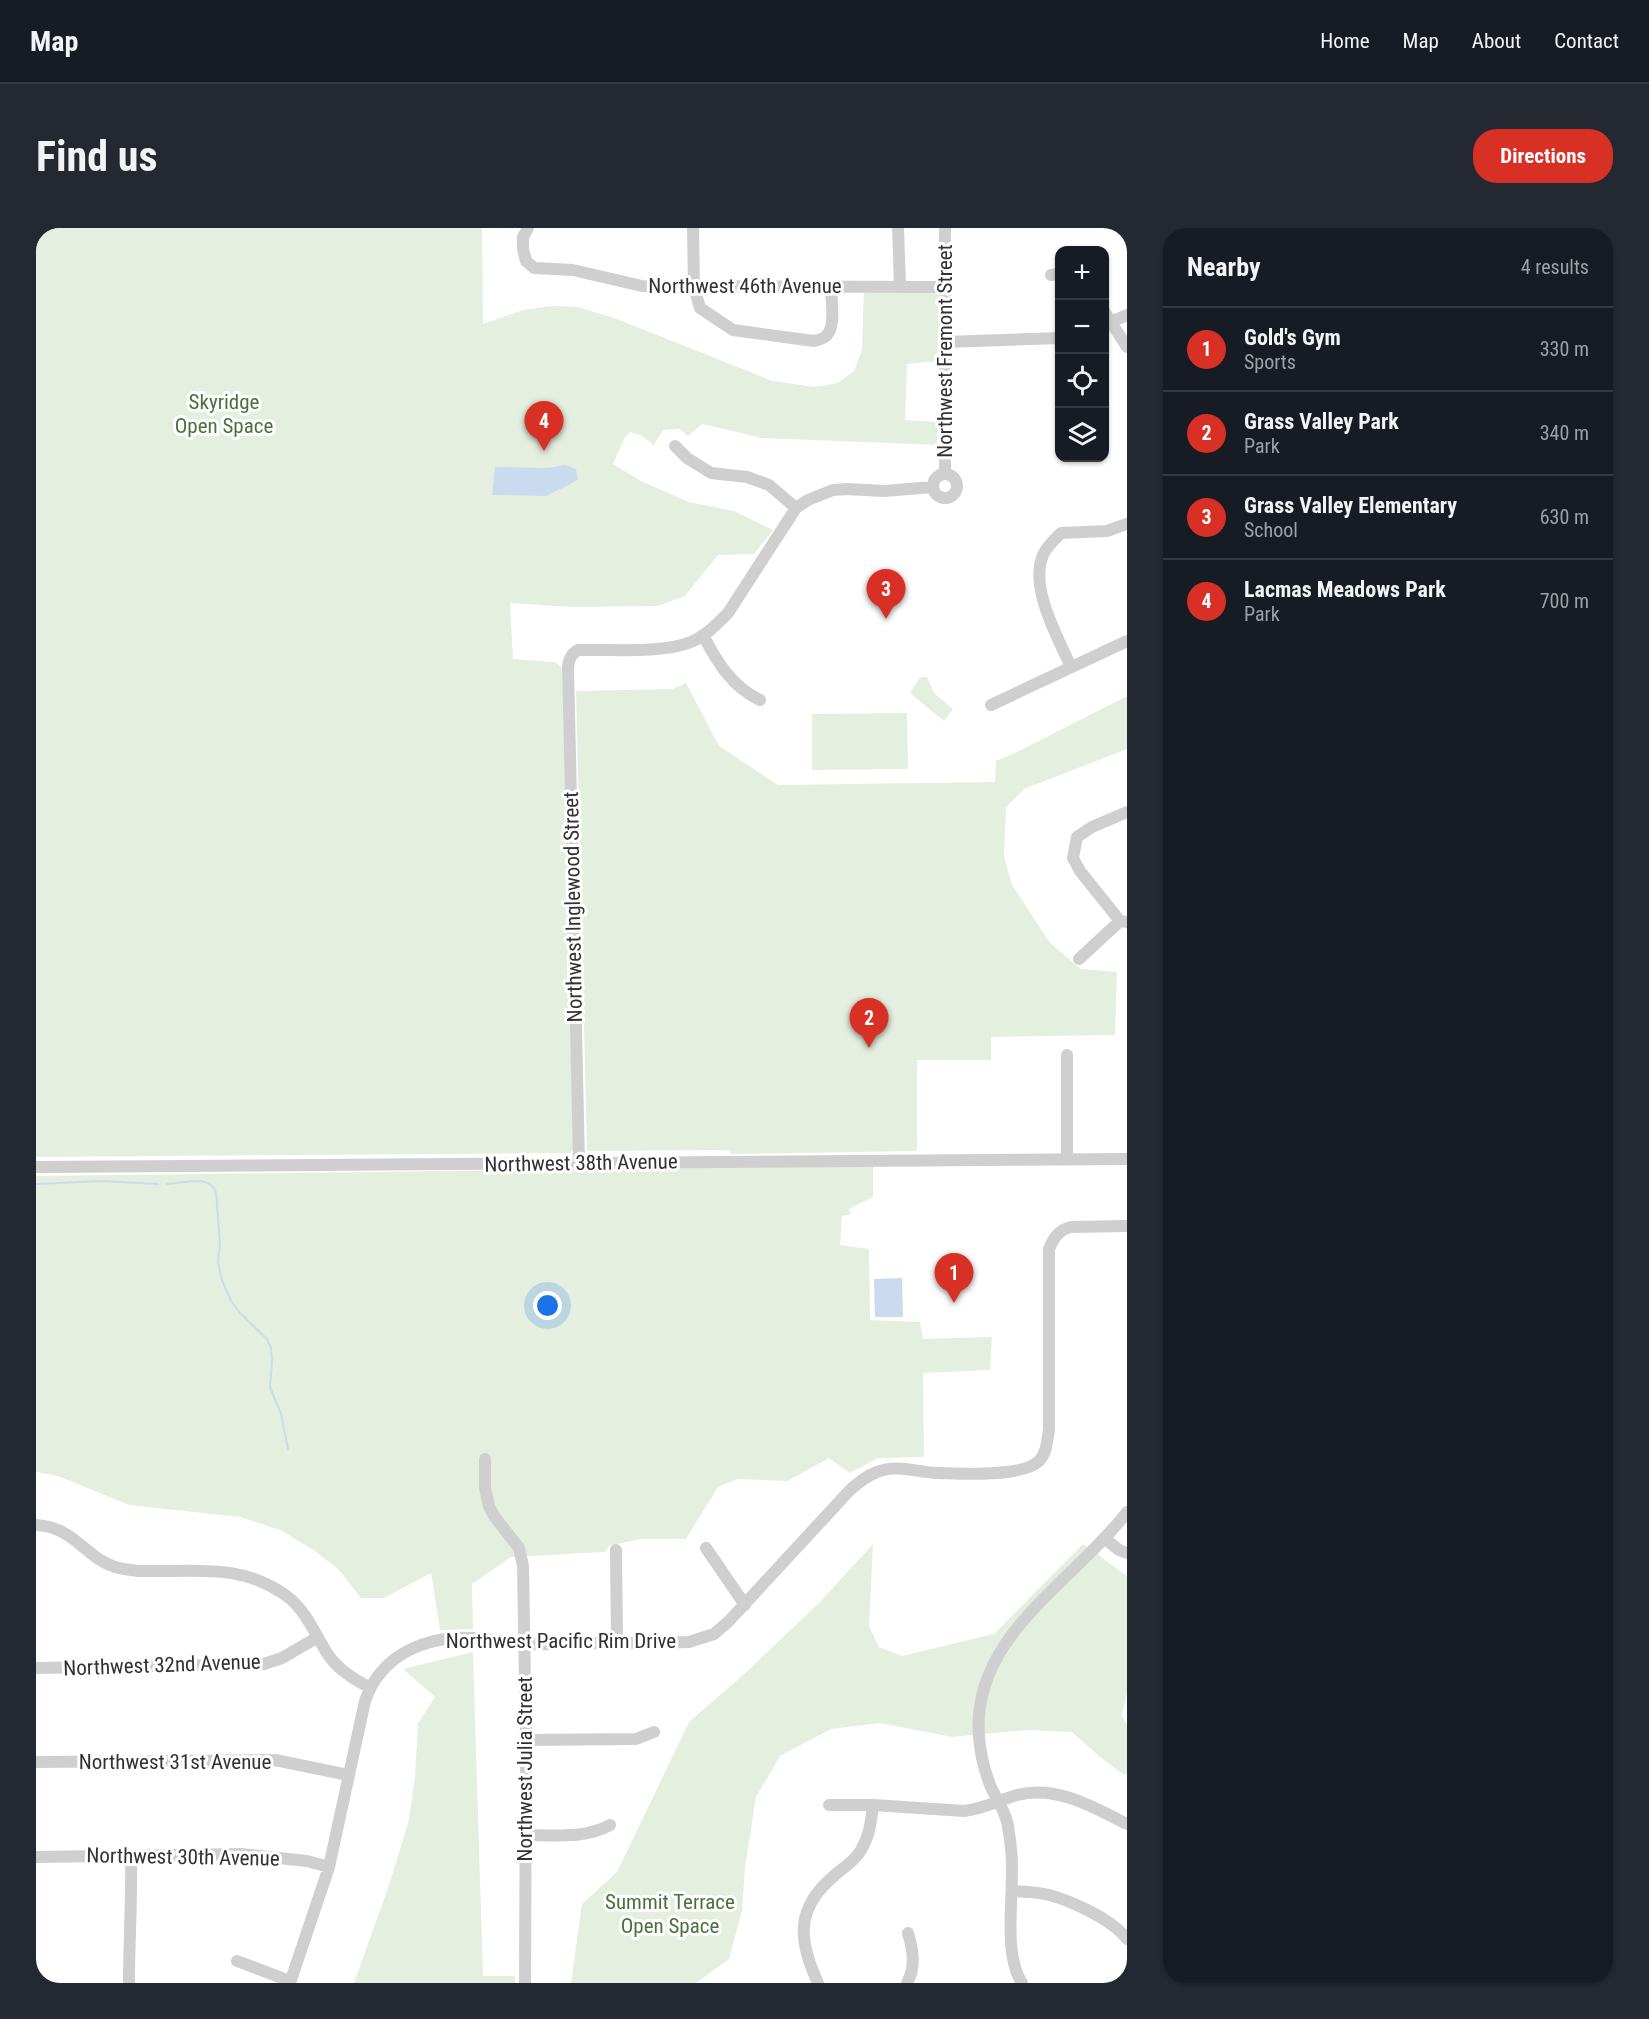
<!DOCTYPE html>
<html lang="en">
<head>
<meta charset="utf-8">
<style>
  :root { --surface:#171b24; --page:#242831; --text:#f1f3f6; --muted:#9ea1a6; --line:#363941; --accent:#d93025 }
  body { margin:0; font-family:"Roboto Condensed",sans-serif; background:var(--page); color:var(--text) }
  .controls { position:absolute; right:18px; top:18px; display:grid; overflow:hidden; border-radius:12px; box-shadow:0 2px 4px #0004 }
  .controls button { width:54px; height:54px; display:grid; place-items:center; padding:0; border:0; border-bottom:2px solid var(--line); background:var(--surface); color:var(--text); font:30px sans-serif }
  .you { position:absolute; left:512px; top:1078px; width:21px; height:21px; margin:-15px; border:4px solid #fff; border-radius:50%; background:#1a73e8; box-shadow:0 0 0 9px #1a73e833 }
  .badge { display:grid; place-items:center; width:39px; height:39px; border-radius:50%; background:var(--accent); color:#fff; font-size:20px; font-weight:700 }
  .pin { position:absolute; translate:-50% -50px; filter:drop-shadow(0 2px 3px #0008) }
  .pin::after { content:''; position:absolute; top:32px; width:21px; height:18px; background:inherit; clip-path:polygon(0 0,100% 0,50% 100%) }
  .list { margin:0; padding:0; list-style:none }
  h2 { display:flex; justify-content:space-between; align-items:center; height:78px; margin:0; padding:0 24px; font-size:26px }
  h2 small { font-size:20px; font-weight:400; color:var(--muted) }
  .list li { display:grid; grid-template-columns:39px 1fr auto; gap:18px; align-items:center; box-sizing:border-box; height:84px; padding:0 24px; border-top:2px solid var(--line) }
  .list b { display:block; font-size:22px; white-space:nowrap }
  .list p { margin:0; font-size:20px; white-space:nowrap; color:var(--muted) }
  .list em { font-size:20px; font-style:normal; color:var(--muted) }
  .icon { flex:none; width:33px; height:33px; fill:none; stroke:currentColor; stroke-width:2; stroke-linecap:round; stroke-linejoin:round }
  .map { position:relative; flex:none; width:1091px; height:1755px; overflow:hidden; border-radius:24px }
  header { display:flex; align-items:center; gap:36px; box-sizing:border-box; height:84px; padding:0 30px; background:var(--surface); border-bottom:2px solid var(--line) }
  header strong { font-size:28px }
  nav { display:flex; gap:33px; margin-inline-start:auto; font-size:21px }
  .intro { display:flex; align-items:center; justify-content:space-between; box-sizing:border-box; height:144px; padding:0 36px }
  h1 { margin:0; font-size:42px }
  .button { padding:15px 27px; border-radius:24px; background:var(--accent); color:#fff; font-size:21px; font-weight:700 }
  main { display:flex; gap:36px; padding:0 36px }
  aside { flex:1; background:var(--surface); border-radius:24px; box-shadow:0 2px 4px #0004 }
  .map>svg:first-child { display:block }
  .green { fill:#e5efdf }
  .water { fill:#cbdbef }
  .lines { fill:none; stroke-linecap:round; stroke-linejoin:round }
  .stream { stroke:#cbdbef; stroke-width:2 }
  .minor { stroke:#cfcfcf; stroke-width:12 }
  .labels { text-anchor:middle; stroke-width:6; stroke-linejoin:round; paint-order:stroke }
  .street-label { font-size:21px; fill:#323232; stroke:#fff }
  .park-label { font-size:21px; fill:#4b713b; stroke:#fff }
</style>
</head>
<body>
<header>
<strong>Map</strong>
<nav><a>Home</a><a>Map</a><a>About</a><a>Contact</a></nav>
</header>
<div class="intro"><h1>Find us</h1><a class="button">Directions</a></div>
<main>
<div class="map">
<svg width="1091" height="1755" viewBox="0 0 1091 1755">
  <rect width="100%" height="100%" fill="#fff"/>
  <!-- green -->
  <path class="green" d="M0 0H446L447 96 487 82 516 78 542 79 581 91 737 153 779 159 802 155 818 143 826 121 828 63 904 62 901 133 871 136 869 192 901 194V217L726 210 666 196 652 208 644 201 627 202 618 217 604 207 594 204 589 209 577 236 605 253 653 274 698 283 737 302 718 326 682 327 649 368 622 378 535 379 474 375 477 431 519 434 526 440 537 922 534 925 0 929Z
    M884 449H891L898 465 917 481 908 493 875 466V463Z
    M650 455 683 518 742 557 959 554 960 533 983 523 1091 468V521L988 561 970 579 968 628 976 657 1014 715 1045 741 1081 744 1079 807 955 809V832H881V923L695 926 694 922 551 923 540 463 636 461Z
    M871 485 872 541 776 542V486Z
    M837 938V969L813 981 815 986 806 988 804 1017 833 1021 834 1092 884 1094 887 1111 956 1109 954 1142 887 1145 888 1229 842 1230 814 1245 793 1230 752 1253 701 1251 682 1259 650 1311H604L573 1318 569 1324 475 1329 436 1356 437 1401 404 1402 395 1345 348 1370H325L303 1342 279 1323 244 1302 204 1289 93 1277 22 1248 0 1244V948Z
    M837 1316 833 1398 843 1419 866 1428 958 1406 1047 1316 1091 1348V1465L1086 1487 1091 1497V1546L1088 1547 1064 1529 1036 1504 990 1502 916 1509 844 1495 795 1501 744 1528 720 1569 709 1640 706 1683 693 1731 660 1755H535L546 1676 581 1644 653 1494 706 1448 783 1375Z
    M437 1424 447 1748H479V1755H318L352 1660 373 1592 379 1548 382 1495 399 1469 367 1441Z"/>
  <!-- water -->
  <path class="water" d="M529 237 540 241 542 251C532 259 521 261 511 268L456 267 459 239 511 240Z
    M866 1050 867 1089H839L838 1051Z"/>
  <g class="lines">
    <!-- stream -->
    <path class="stream" d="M0 956 66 953 122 956
      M131 956C148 955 173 946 180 964L184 1015 182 1034 186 1052 195 1073 205 1086 231 1111 235 1120 236 1134 234 1159 245 1186 252 1221"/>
    <!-- minor -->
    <path class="minor" d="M492 0 487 9V21L490 33 498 40 537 42 606 58 909 59
      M657 0 658 59 664 80 697 102 778 113C782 112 788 111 791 107 800 97 795 72 795 59
      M862 0 864 58
      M1015 47 1023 46
      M1068 83 1091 119
      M1070 96 1091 87
      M909 114 1023 110
      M639 218 651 230 675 245 711 249 733 257 760 280
      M909 246V0
      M897 258a12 12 0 1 1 24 0a12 12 0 1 1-24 0Z
      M667 407C681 434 696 459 724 472
      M1035 439C1022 410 993 359 1007 327 1011 318 1018 312 1025 305L1071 303 1091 296
      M955 477 1091 413
      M1091 584 1056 599 1041 609 1037 630 1044 643 1084 693 1091 694
      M1043 731 1084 693
      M1031 827V931
      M543 935 532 439C533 431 535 426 542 422 575 421 625 426 655 414 670 408 681 396 692 385L760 280 772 272 797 262 811 261 848 263 897 259
      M0 939 1091 931
      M449 1231V1260L453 1278 458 1288 483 1320 487 1338 490 1512 489 1755
      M0 1297C39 1299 48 1329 79 1339 96 1344 112 1343 129 1343 175 1342 213 1340 252 1369 270 1383 279 1406 291 1425 301 1441 317 1451 333 1459
      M1068 1310 1083 1322 1091 1325
      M670 1320 709 1377
      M580 1322 581 1415
      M0 1440 228 1436 246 1430 282 1409
      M490 1512 600 1511 618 1504
      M0 1534 239 1532 312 1547
      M793 1577H837L928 1583C947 1581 963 1572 981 1567 1021 1557 1057 1579 1091 1596
      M489 1607C517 1607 549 1611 574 1597
      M0 1629 205 1626 271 1633 293 1639
      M976 1663C989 1664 1001 1664 1013 1667 1036 1673 1077 1692 1091 1711
      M201 1733 254 1753
      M93 1755C93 1712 96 1671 95 1628
      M254 1755 293 1639 329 1473C345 1426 391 1407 438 1410 455 1411 472 1415 488 1416 508 1417 528 1416 548 1415 583 1415 618 1415 653 1414L678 1406 693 1393 814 1262C822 1255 830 1248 841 1244 861 1236 879 1244 900 1245 923 1246 987 1249 1003 1233 1011 1225 1011 1212 1013 1202V1021C1018 1009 1023 1002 1035 999L1091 998
      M782 1755C762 1712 759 1680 799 1647 809 1638 818 1634 825 1622 834 1607 835 1593 837 1577
      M871 1755C880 1739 877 1722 872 1705
      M986 1755C965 1723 980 1660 975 1621 974 1612 973 1602 971 1594 968 1580 959 1569 954 1557 948 1541 944 1525 943 1508 935 1408 1038 1354 1091 1284"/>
  </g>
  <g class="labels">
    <!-- street labels -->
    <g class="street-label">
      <text x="709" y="65">Northwest 46th Avenue</text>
      <text transform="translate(909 123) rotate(-90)" y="7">Northwest Fremont Street</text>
      <text transform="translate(537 679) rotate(-91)" y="7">Northwest Inglewood Street</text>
      <text transform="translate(545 935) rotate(-1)" y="7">Northwest 38th Avenue</text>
      <text x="525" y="1420">Northwest Pacific Rim Drive</text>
      <text transform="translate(126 1437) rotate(-2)" y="7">Northwest 32nd Avenue</text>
      <text x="139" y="1541">Northwest 31st Avenue</text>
      <text transform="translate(489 1541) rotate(-90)" y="7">Northwest Julia Street</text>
      <text transform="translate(147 1629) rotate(1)" y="7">Northwest 30th Avenue</text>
    </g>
    <!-- park labels -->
    <g class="park-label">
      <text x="188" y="181">Skyridge<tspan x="188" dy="24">Open Space</tspan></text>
      <text x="634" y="1681">Summit Terrace<tspan x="634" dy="24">Open Space</tspan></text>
    </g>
  </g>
</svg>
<div class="controls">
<button>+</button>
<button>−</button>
<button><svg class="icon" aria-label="locate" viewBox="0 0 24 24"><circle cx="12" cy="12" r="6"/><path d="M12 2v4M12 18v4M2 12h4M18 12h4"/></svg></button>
<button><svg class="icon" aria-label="layers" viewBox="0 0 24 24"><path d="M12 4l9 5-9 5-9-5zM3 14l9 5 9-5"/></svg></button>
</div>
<div class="you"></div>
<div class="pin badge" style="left:918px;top:1075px">1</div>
<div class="pin badge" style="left:833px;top:820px">2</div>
<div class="pin badge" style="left:850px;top:391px">3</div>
<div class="pin badge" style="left:508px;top:223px">4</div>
</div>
<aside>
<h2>Nearby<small>4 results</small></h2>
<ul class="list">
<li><span class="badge">1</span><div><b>Gold's Gym</b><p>Sports</p></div><em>330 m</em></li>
<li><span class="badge">2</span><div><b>Grass Valley Park</b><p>Park</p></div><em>340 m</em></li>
<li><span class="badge">3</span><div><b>Grass Valley Elementary</b><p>School</p></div><em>630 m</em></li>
<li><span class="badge">4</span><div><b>Lacmas Meadows Park</b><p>Park</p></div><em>700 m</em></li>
</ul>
</aside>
</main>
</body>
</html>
